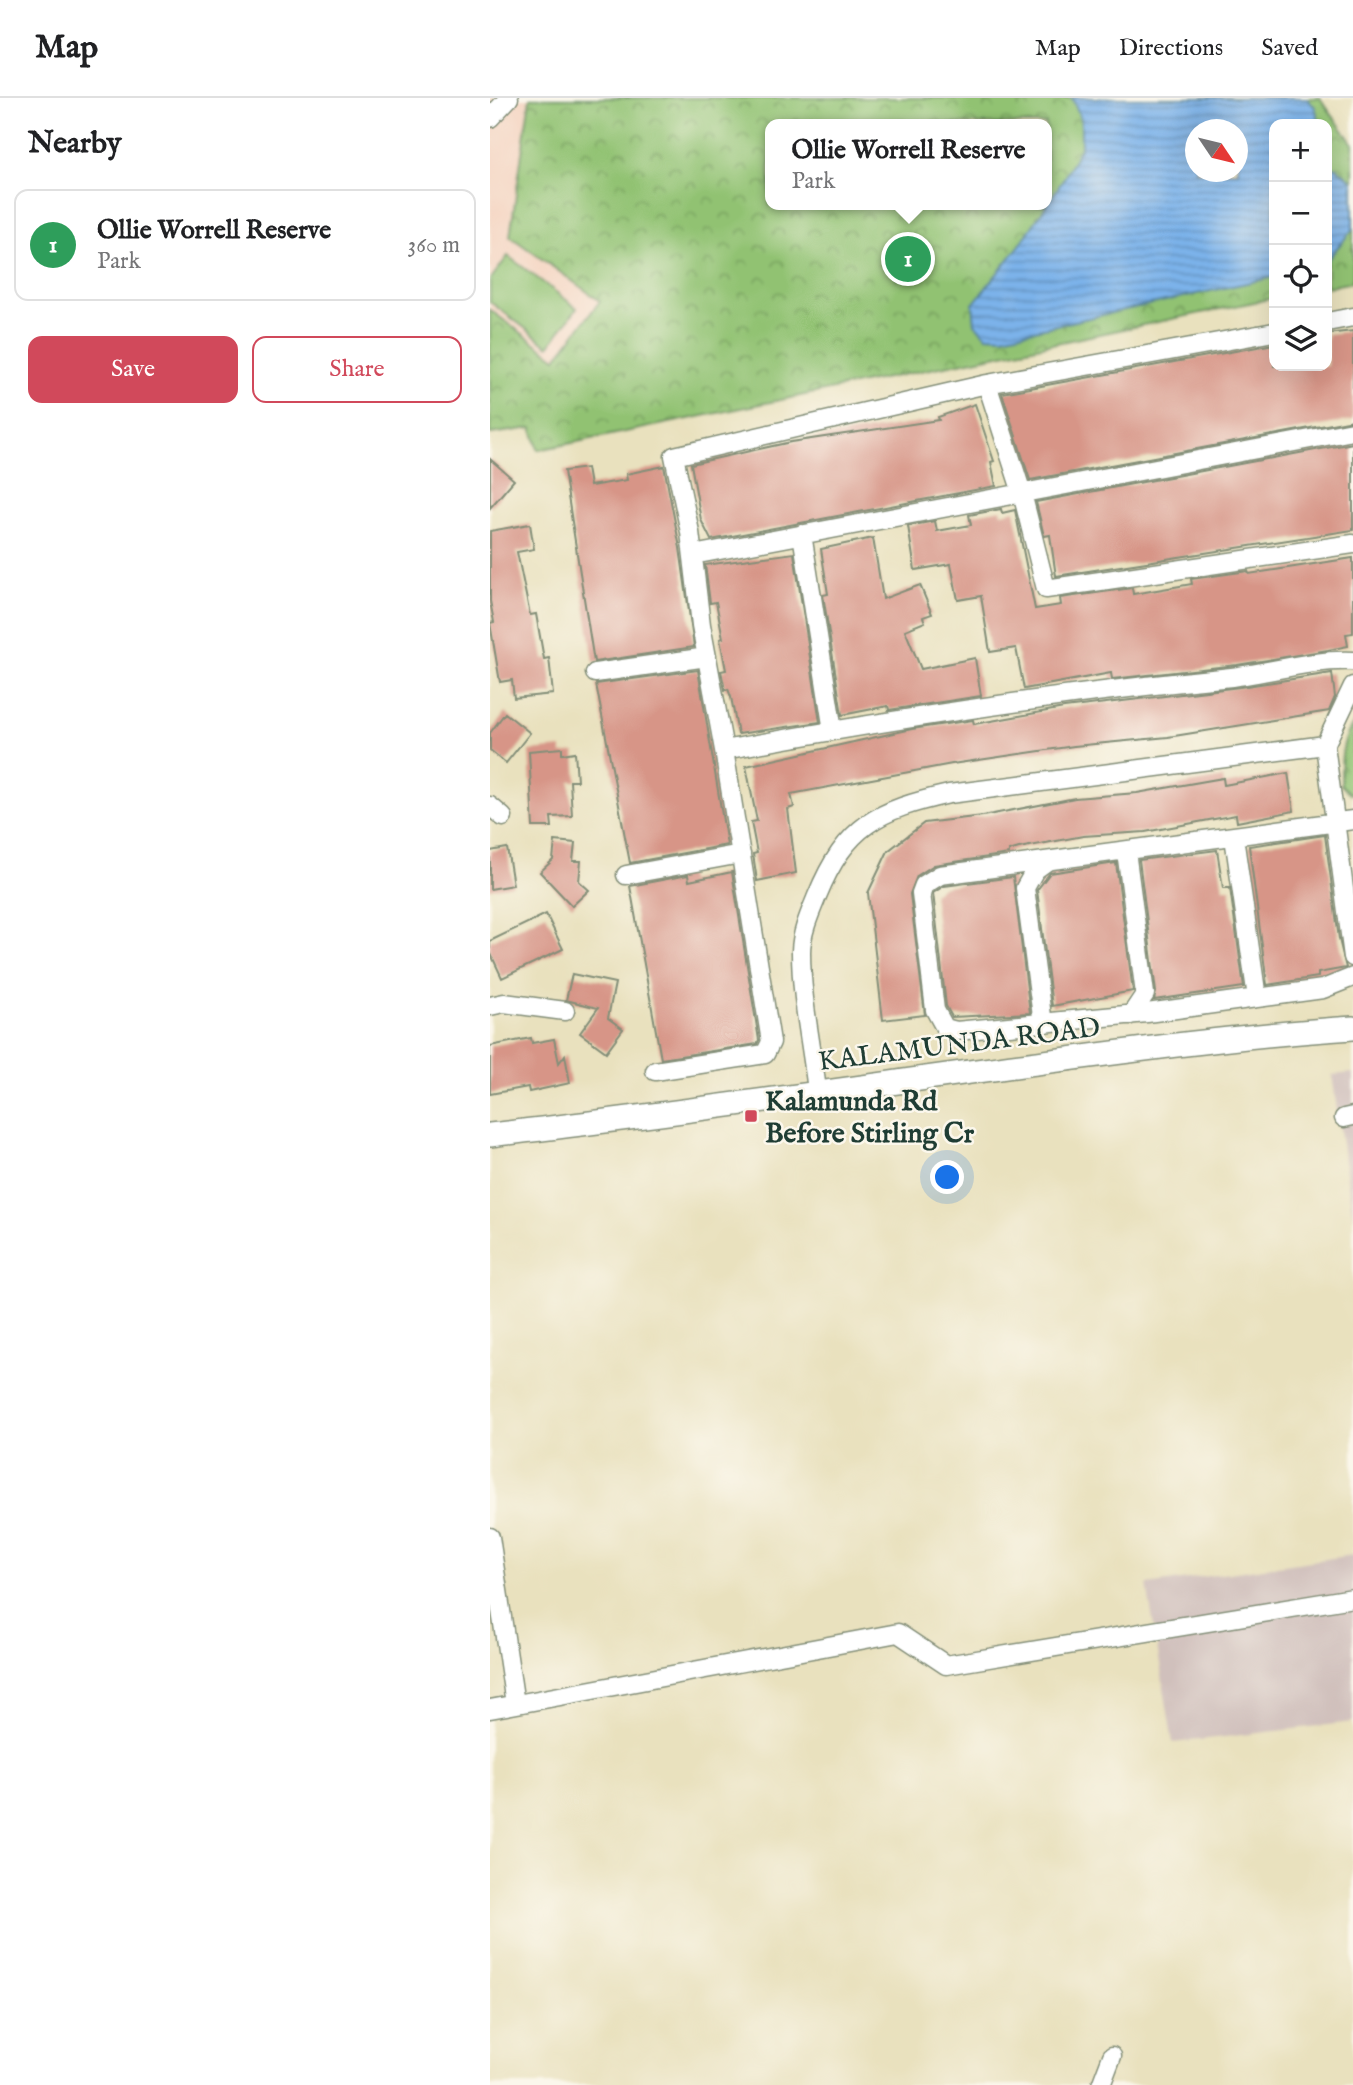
<!DOCTYPE html>
<html lang="en">
<head>
<meta charset="utf-8">
<style>
  :root { --surface:#fff; --page:#f2f2f2; --text:#202124; --muted:#757577; --line:#e0e0e0; --accent:#d1495b }
  body { margin:0; font-family:"IM FELL English",serif; background:var(--page); color:var(--text) }
  .controls { position:absolute; right:21px; top:21px; display:grid; overflow:hidden; border-radius:14px; box-shadow:0 7px 28px #0002 }
  .controls button { width:63px; height:63px; display:grid; place-items:center; padding:0; border:0; border-bottom:2px solid var(--line); background:var(--surface); color:var(--text); font:35px sans-serif }
  .compass { position:absolute; left:695px; top:21px; width:63px; height:63px; border-radius:50%; background:var(--surface); box-shadow:0 7px 28px #0002; rotate:125deg }
  .you { position:absolute; left:458px; top:1080px; width:24px; height:24px; margin:-18px; border:5px solid #fff; border-radius:50%; background:#1a73e8; box-shadow:0 0 0 10px #1a73e833 }
  .badge { display:grid; place-items:center; width:46px; height:46px; border-radius:50%; background:var(--accent); color:#fff; font-size:23px; font-weight:700 }
  .pin { position:absolute; translate:-50% -50%; border:4px solid #fff; box-shadow:0 2px 7px #0006 }
  .popup { position:absolute; left:275px; top:21px; width:287px; height:91px; box-sizing:border-box; display:grid; place-content:center; border-radius:14px; background:var(--surface); filter:drop-shadow(0 2px 5px #0005); font-size:23px; white-space:nowrap; color:var(--muted) }
  .popup b { font-size:26px; color:var(--text) }
  .popup::after { content:''; position:absolute; left:50%; top:100%; margin-left:-14px; border:14px solid transparent; border-top-color:var(--surface) }
  .list { margin:0; padding:0; list-style:none }
  h2 { display:flex; justify-content:space-between; align-items:center; height:91px; margin:0; padding:0 28px; font-size:30px }
  h2 small { font-size:23px; font-weight:400; color:var(--muted) }
  .list li { display:grid; grid-template-columns:46px 1fr auto; gap:21px; align-items:center; box-sizing:border-box; height:112px; margin:0 14px 14px; padding:0 14px; border:2px solid var(--line); border-radius:14px }
  .list b { display:block; font-size:26px; white-space:nowrap }
  .list p { margin:0; font-size:23px; white-space:nowrap; color:var(--muted) }
  .list em { font-size:23px; font-style:normal; color:var(--muted) }
  .actions { display:flex; gap:14px; padding:21px 28px }
  .actions a { flex:1; padding:16px 0; border:2px solid var(--accent); border-radius:14px; text-align:center; font-size:24px; color:var(--accent) }
  .actions .main { background:var(--accent); color:#fff }
  .icon { flex:none; width:38px; height:38px; fill:none; stroke:currentColor; stroke-width:2; stroke-linecap:round; stroke-linejoin:round }
  .map { position:relative; flex:none; width:863px; height:1987px; overflow:hidden }
  header { display:flex; align-items:center; gap:42px; box-sizing:border-box; height:98px; padding:0 35px; background:var(--surface); border-bottom:2px solid var(--line) }
  header strong { font-size:33px }
  nav { display:flex; gap:38px; margin-inline-start:auto; font-size:24px }
  main { display:flex }
  aside { flex:1; background:var(--surface) }
  .map>svg:first-child { display:block }
  .built { fill:#f4d3c0 }
  .industrial { fill:#d0c0bc }
  .park { fill:url(#park-crowns); stroke:#588053; stroke-width:2; fill-rule:evenodd }
  .pitch { fill:#91c272; stroke:#588053; stroke-width:2 }
  .water { fill:url(#water-rules); stroke:#4d788f; stroke-width:2; fill-rule:evenodd }
  .building { fill:#d79587 }
  .lines { fill:none; stroke-linecap:round; stroke-linejoin:round }
  .minor-casing { stroke:#848f79; stroke-width:21 }
  .major-casing { stroke:#848f79; stroke-width:26 }
  .minor { stroke:#fff; stroke-width:18 }
  .major { stroke:#fff; stroke-width:23 }
  .poi-dot { fill:#d1495b; stroke:#fbf7ec; stroke-width:2.5 }
  .labels { text-anchor:middle; stroke-width:5; stroke-linejoin:round; paint-order:stroke }
  .street-label { font-size:28px; fill:#1f3d34; stroke:#fbf7ec }
  .poi-label { font-size:28px; font-weight:bold; fill:#1f3d34; stroke:#fbf7ec; text-anchor:start }
</style>
</head>
<body>
<header>
<strong>Map</strong>
<nav><a>Map</a><a>Directions</a><a>Saved</a></nav>
</header>
<main>
<aside>
<h2>Nearby<small></small></h2>
<ul class="list">
<li><span class="badge" style="background:#2e9e5b">1</span><div><b>Ollie Worrell Reserve</b><p>Park</p></div><em>360 m</em></li>
</ul>
<div class="actions"><a class="main">Save</a><a>Share</a></div>
</aside>
<div class="map">
<svg width="863" height="1987" viewBox="0 0 863 1987">
  <defs>
    <pattern id="park-crowns" width="20" height="18" patternUnits="userSpaceOnUse" patternTransform="scale(1.75)"><rect width="20" height="18" fill="#91c272"/><path d="M2 6a3 3 0 1 1 6 0M12 15a3 3 0 1 1 6 0" fill="none" stroke="#769f5e"/></pattern>
    <pattern id="water-rules" width="6" height="5" patternUnits="userSpaceOnUse" patternTransform="scale(1.75)"><rect width="6" height="5" fill="#7bb2ea"/><path d="M0 2.5h6" fill="none" stroke="#6492be"/></pattern>
  </defs>
  <rect width="100%" height="100%" fill="#fbf7ec"/>
  <filter id="ink" filterUnits="userSpaceOnUse"><feTurbulence type="fractalNoise" baseFrequency=".0143" numOctaves="2"/><feDisplacementMap in="SourceGraphic" scale="14" xChannelSelector="R" yChannelSelector="G"/><feConvolveMatrix kernelMatrix="1 2 1 2 8 2 1 2 1" color-interpolation-filters="sRGB"/></filter>
  <filter id="wash" filterUnits="userSpaceOnUse"><feTurbulence type="fractalNoise" baseFrequency=".00686" numOctaves="4" result="noise"/><feDisplacementMap in="SourceGraphic" scale="28" xChannelSelector="R" yChannelSelector="G"/><feGaussianBlur stdDeviation="1.57" result="paint"/><feColorMatrix in="noise" values="0 0 0 0 0 0 0 0 0 0 0 0 0 0 0 0 0 1.4 0 .05"/><feComposite in="paint" operator="in"/></filter>
  <g filter="url(#wash)">
    <rect width="100%" height="100%" fill="#e9e1be"/>
    <!-- built -->
    <path class="built" d="M0 0H40L20 137 110 203 66 260 0 212Z"/>
    <!-- industrial -->
    <path class="industrial" d="M863 975V1121L842 977Z
      M863 1457V1624L683 1645 657 1487Z"/>
    <!-- park -->
    <path class="park" d="M40 0H830L863 46V184L837 189V26H784V200L48 352 42 330 0 336V212L66 260 110 203 20 138ZM280 26H556V107H280ZM706 32H748V74H706Z
      M863 626V695L861 696 851 687C851 663 850 646 863 626Z"/>
    <!-- pitch -->
    <path class="pitch" d="M18 158 87 210 59 248 0 204V182Z"/>
    <!-- water -->
    <path class="water" d="M582 0H816L825 9 830 26H784V179L513 239 497 238 485 226 483 206 530 147 573 82 591 48V21ZM706 32H748V74H706Z
      M837 68 847 70 863 83V131L837 162Z"/>
    <g id="blocks">
      <!-- building -->
      <path class="building" d="M863 233V322L540 382 512 295 784 246V268H837V236Z
        M485 306 504 363 501 364 506 388 221 442 211 422 201 366 301 344 449 322 448 319Z
        M863 345V432L566 478 560 437 554 438 546 404Z
        M0 361 24 382 0 410Z
        M174 368 190 450 204 549 104 564 74 373 97 370 100 388 137 382 136 376Z
        M511 411 512 415 525 412 545 511 571 507 570 500 642 490 643 496 702 486 701 481 758 473 759 476 863 460V535L856 536 858 548 838 552 747 567 622 581 621 575 534 591 526 550 500 554 491 498 468 502 461 466 425 472 418 428 445 423 447 433 481 427 479 417Z
        M40 426 44 451 27 454 40 517 46 516 54 561 59 560 63 596 24 600 22 582 10 584 0 525 4 524 0 503V433Z
        M383 440 393 501 430 487 442 516 433 519 435 524 415 532 431 571 485 560 491 598 399 612 398 608 352 617 333 497 338 496 331 451Z
        M304 455 330 624 248 636 241 599 238 591 235 592 231 573 236 572 230 541 233 540 226 504 220 505 215 467Z
        M208 572 237 747 140 765 106 586Z
        M842 575 845 599 839 613 678 639 584 648 462 666 301 696 304 709 298 711 306 775 267 783 263 756 267 755 261 724 267 723 256 668 422 631 483 622 484 626 574 610 750 589Z
        M15 615 40 635 16 665 0 652V635Z
        M72 650V656L85 654 87 683H80L82 718 61 719 62 729H43L39 653Z
        M798 675 804 713 747 724 746 717 655 734 593 738 529 750 519 753V756L444 767 427 778 420 796 435 917 393 922 378 795 398 753 434 725 493 718 585 700 647 695 733 680 734 687Z
        M835 737 849 841 856 870 828 875V879L777 887 759 748Z
        M65 743 85 745 83 763H91L89 783 99 792 82 808 50 774 63 762Z
        M17 750 23 787 0 791V753Z
        M727 752 733 790H740L754 889 664 902 666 894 649 762Z
        M626 765 643 893 562 908 547 792 560 775Z
        M242 774 269 942 267 946 171 961 140 788 198 777 199 783Z
        M523 779 540 915 462 919 456 908 443 795 454 788Z
        M56 816 73 851 12 880 0 854V843Z
        M82 876 125 885 118 920 133 931 116 954 90 935 108 910 76 902Z
        M41 940 42 945 64 941 69 965 75 957 80 985 39 994 38 989 0 996V948Z"/>
    </g>
  </g>
  <g filter="url(#ink)">
    <use href="#blocks" fill-opacity="0" stroke="#848f79" stroke-width="2"/>
    <g class="lines">
      <defs>
        <path id="minor" d="M0 20 19 0
          M837 224 863 219
          M784 234 497 286 532 395 556 491 863 446
          M497 286 184 358 200 434 211 527 234 652C399 622 565 596 732 580 776 576 819 561 863 563
          M312 436 343 633
          M203 457 863 333
          M105 575 217 559
          M835 647 863 588
          M0 708 13 719
          M863 722 450 777 434 787 431 795 445 912 455 930 466 933 657 915 833 891 863 879
          M744 739 767 900
          M636 753 655 896 641 917
          M136 777 251 756
          M0 908 14 905 75 913
          M553 926 535 790 545 772 556 764
          M165 973 275 956 281 944 234 652
          M327 993C322 948 311 900 311 854 311 835 320 815 327 798 356 727 388 712 459 696L835 647 863 859
          M854 1020 863 1018
          M0 1439 25 1606
          M0 1611 408 1535 456 1567 863 1500
          M611 1987 622 1958"/>
        <path id="major" d="M0 1037C178 1017 354 991 531 967 641 953 752 937 863 930"/>
      </defs>
      <!-- minor casing -->
      <use href="#minor" class="minor-casing"/>
      <!-- major casing -->
      <use href="#major" class="major-casing"/>
      <!-- minor -->
      <use href="#minor" class="minor"/>
      <!-- major -->
      <use href="#major" class="major"/>
    </g>
  </g>
  <!-- markers -->
  <rect class="poi-dot" x="254" y="1011" width="14" height="14" rx="3.5"/>
  <g class="labels">
    <!-- street labels -->
    <g class="street-label">
      <text transform="translate(469 945) rotate(-7)" y="10">KALAMUNDA ROAD</text>
    </g>
    <!-- poi labels -->
    <g class="poi-label">
      <text x="275" y="1012">Kalamunda Rd<tspan x="275" dy="32">Before Stirling Cr</tspan></text>
    </g>
  </g>
</svg>
<div class="controls">
<button>+</button>
<button>−</button>
<button><svg class="icon" aria-label="locate" viewBox="0 0 24 24"><circle cx="12" cy="12" r="6"/><path d="M12 2v4M12 18v4M2 12h4M18 12h4"/></svg></button>
<button><svg class="icon" aria-label="layers" viewBox="0 0 24 24"><path d="M12 4l9 5-9 5-9-5zM3 14l9 5 9-5"/></svg></button>
</div>
<svg class="compass" viewBox="-18 -18 36 36"><path d="M0-13l5 13h-10z" fill="#e53935"/><path d="M0 13l5-13h-10z" fill="#757577"/></svg>
<div class="you"></div>
<div class="pin badge" style="left:418px;top:161px;background:#2e9e5b">1</div>
<div class="popup"><b>Ollie Worrell Reserve</b>Park</div>
</div>
</main>
</body>
</html>
